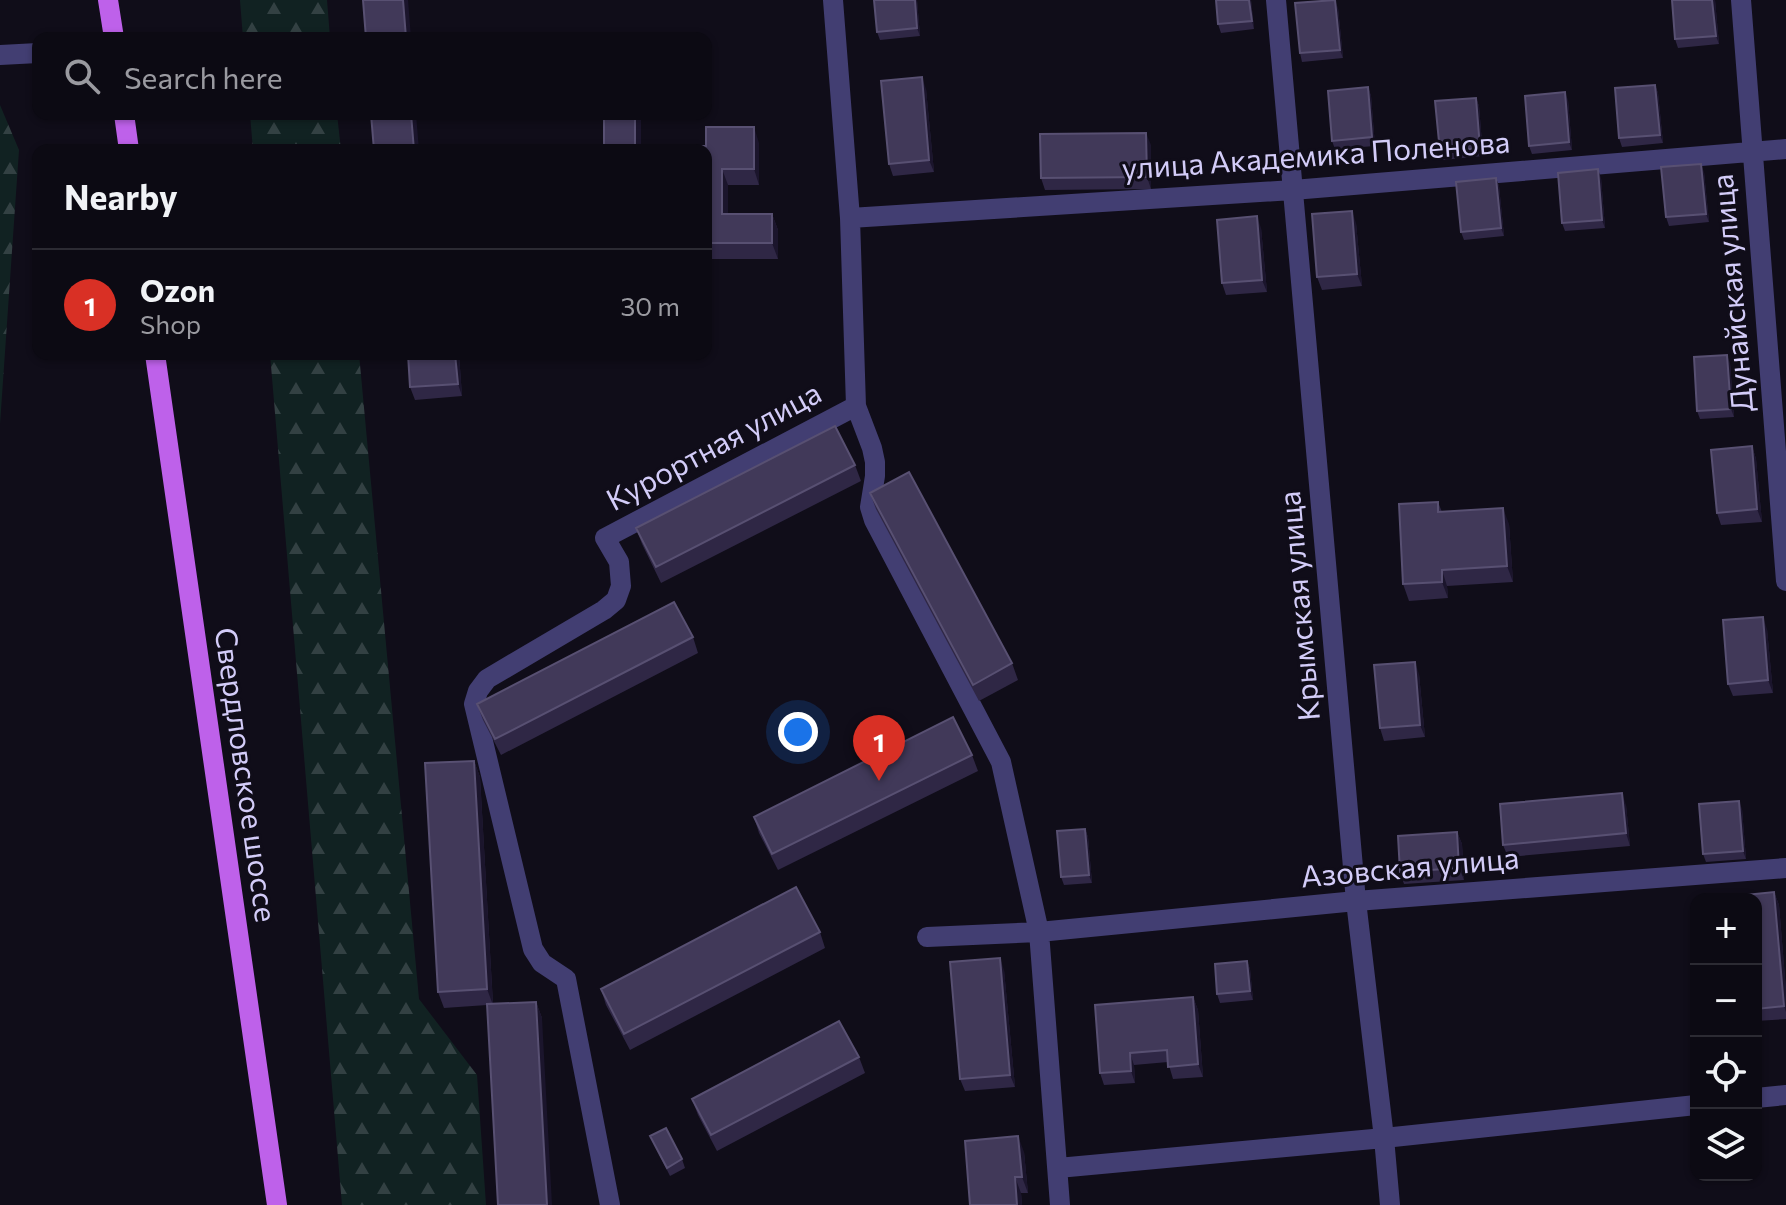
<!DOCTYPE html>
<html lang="en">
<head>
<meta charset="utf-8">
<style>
  :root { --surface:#0c0a13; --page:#1a1821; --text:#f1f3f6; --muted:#9a9aa0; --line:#2c2b33; --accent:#d93025 }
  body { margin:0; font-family:Commissioner,sans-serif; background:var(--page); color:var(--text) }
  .controls { position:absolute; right:24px; bottom:24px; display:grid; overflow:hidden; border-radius:16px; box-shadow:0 2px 6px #0004 }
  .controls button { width:72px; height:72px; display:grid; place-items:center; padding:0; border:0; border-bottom:2px solid var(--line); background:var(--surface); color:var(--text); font:40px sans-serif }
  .you { position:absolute; left:798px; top:732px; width:28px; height:28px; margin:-20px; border:6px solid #fff; border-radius:50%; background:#1a73e8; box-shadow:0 0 0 12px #1a73e833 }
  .badge { display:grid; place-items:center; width:52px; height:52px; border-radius:50%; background:var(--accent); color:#fff; font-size:26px; font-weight:700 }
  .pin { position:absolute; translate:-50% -66px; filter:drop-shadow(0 2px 4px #0008) }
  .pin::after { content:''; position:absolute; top:42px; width:28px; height:24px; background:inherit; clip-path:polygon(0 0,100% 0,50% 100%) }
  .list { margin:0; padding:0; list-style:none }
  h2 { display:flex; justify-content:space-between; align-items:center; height:104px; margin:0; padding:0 32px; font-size:34px }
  h2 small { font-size:26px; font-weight:400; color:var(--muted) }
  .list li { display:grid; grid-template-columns:52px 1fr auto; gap:24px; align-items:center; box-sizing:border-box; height:112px; padding:0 32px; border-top:2px solid var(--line) }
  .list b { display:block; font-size:30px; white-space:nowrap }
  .list p { margin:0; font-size:26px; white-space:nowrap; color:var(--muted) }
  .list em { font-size:26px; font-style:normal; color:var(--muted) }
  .icon { flex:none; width:44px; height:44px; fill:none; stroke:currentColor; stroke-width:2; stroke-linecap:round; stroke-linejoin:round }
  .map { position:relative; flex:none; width:1786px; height:1205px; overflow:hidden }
  .search { position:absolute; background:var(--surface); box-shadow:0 2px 6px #0004; left:32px; top:32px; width:680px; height:88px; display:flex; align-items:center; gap:20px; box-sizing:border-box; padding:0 28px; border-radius:16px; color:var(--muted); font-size:30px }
  .panel { position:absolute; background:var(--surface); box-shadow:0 2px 6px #0004; left:32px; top:144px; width:680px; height:216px; border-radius:16px }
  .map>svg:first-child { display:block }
  .forest { fill:url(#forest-firs) }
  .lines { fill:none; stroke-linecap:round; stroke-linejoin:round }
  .street { stroke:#423e72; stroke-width:20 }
  .primary { stroke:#be61ea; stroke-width:20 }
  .wall { fill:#2f2745 }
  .shaded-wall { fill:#1b152c }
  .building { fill:#413959; stroke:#585072; stroke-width:2 }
  .labels { text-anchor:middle; stroke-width:6; stroke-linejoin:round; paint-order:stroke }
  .street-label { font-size:30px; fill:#d3ccf8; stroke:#100d19 }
</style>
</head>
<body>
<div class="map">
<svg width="1786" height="1205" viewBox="0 0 1786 1205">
  <defs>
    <pattern id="forest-firs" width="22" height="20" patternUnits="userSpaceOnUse" patternTransform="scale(2)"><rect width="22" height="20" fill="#122"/><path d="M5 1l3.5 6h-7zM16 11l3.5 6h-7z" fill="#334143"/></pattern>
  </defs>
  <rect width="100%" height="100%" fill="#100d19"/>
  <!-- forest -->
  <path class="forest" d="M240 0H327L330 38H243Z
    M0 105 19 150 0 424Z
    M250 114H337L341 150H253Z
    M270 354H359L419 999 477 1075 486 1205H342Z"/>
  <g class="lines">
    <!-- street -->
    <path class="street" d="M833 0 850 218 856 406 872 448 875 462V476L870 507 874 520 1001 762 1039 932 1060 1205
      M1276 0 1356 901 1384 1138 1390 1205
      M1741 0 1786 581
      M0 55 38 53
      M850 218 1293 190 1786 149
      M927 937 1039 932 1356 901 1786 868
      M1756 1098 1786 1095
      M1058 1168 1384 1138 1696 1105
      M610 1205 566 979 542 963 533 949 474 704 478 691 487 679 604 610 616 600 621 586 619 562 605 538 856 406"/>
    <!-- primary -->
    <path class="primary" d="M108 0 114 38
      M124 114 129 150
      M155 354 277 1205"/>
  </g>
  <!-- wall -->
  <path class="wall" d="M874 0H917L920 36 880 40 877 32Z
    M1216 0H1251L1254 29 1221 33 1218 24Z
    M1715 0 1719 44 1678 48 1675 39Z
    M1338 8 1343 58 1302 62 1300 53Z
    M1655 85 1658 93 1663 143 1622 147 1619 138Z
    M1368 87 1371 96 1375 146 1335 149 1332 141Z
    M926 89 934 172 893 176 889 164Z
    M1476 98 1479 106 1483 156 1443 160 1440 152Z
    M1568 100 1572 150 1532 154 1529 146Z
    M604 114H638L641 121V146H706L759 143V185H728V214H772L778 230V259H712V282H706V150H604Z
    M1151 145V189L1045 190 1041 178Z
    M1704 172 1709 222 1669 226 1666 217Z
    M1496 178 1499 186 1504 236 1464 240 1461 232Z
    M1601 178 1605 228 1565 231 1562 223Z
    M1356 223 1362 286 1322 290 1317 277Z
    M1261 228 1267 292 1226 295 1222 283Z
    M408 354H459L462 396 415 400 410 387Z
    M1730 363 1734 417 1700 419 1697 411Z
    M1752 446 1756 459 1762 522 1721 525 1717 513Z
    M855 465 861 481 661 583 642 544 636 528Z
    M870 493 1012 663 1018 680 979 701 876 509Z
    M1438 502 1442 512 1509 524 1513 582 1447 586 1448 598 1409 601 1403 584Z
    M1767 629 1773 693 1733 696 1728 684Z
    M693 637 698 653 501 755 483 720 477 704Z
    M1419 674 1425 737 1384 741 1380 728Z
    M972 755 978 771 778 870 759 833 754 817Z
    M474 761 480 777 493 1004 536 1002 542 1018 487 1005 444 1008 438 992Z
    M1626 805 1630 846 1508 857 1503 845Z
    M1742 809 1746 859 1706 862 1703 854Z
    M1085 829 1088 837 1092 883 1064 885 1061 877Z
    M1457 832 1462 844 1464 880 1404 884 1400 872Z
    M1774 892 1779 905 1786 990V1019L1756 1021V899Z
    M820 932 825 948 630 1050 606 1005 601 989Z
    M1247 961 1250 969 1253 1000 1220 1003 1217 994Z
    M1004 970 1015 1087 965 1091 960 1079Z
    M1193 997 1198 1010 1203 1077 1173 1079 1168 1062 1134 1065 1135 1083 1104 1085 1100 1073Z
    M859 1057 865 1073 717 1151 698 1115 692 1099Z
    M650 1136 682 1159 685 1168 670 1176Z
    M1024 1152 1028 1193H1021L1022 1205H970Z"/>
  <!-- shaded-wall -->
  <path class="shaded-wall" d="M403 0H408L411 38H406Z
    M915 0H917L920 36 917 28Z
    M1249 0H1251L1254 29 1252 21Z
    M1335 0 1338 8 1343 58 1340 50Z
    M1712 0H1715L1719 44 1716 36Z
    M922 77 926 89 934 172 929 160Z
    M1655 85 1658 93 1663 143 1660 135Z
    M1368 87 1371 96 1375 146 1372 137Z
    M1565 92 1568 100 1572 150 1569 142Z
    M1476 98 1479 106 1483 156 1480 148Z
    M411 114H416L419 150H414Z
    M635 114H638L641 121V150L635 146Z
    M754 127 759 143V185L754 169Z
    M1146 133 1151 145V189L1147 177Z
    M1701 164 1704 172 1709 222 1706 214Z
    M722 169 728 185V230L722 214Z
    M1598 169 1601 178 1605 228 1602 220Z
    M1496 178 1499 186 1504 236 1501 228Z
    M1352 211 1356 223 1362 286 1357 274Z
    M772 214 778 230V259L772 243Z
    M1257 216 1261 228 1267 292 1262 280Z
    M706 243 712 259V282L706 266Z
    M455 354H459L462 396 458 384Z
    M1727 355 1730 363 1734 417 1731 409Z
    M1752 446 1756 459 1762 522 1757 509Z
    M1503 508 1509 524 1513 582 1507 566Z
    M1442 570 1447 586 1448 598 1442 582Z
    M1763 617 1767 629 1773 693 1768 680Z
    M1415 662 1419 674 1425 737 1420 725Z
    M474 761 480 777 493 1005 487 989Z
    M1622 793 1626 805 1630 846 1626 833Z
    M1739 801 1742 809 1746 859 1743 851Z
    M1085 829 1088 837 1092 883 1089 875Z
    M1457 832 1462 844 1464 880 1459 868Z
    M1774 892 1779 905 1786 990V1012L1784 1006Z
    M1000 958 1004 970 1015 1087 1010 1075Z
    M1247 961 1250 969 1253 1000 1250 991Z
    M1193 997 1198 1010 1203 1077 1198 1064Z
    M536 1002 542 1018 552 1205H547Z
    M1130 1053 1134 1065 1135 1083 1131 1071Z
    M1018 1136 1024 1152 1028 1193 1022 1177Z
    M1015 1177 1021 1193 1022 1205H1017Z"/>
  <!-- building -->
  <path class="building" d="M363 0H403L406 38H366Z
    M874 0H915L917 28 877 32Z
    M1216 0H1249L1252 21 1218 24Z
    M1335 0 1340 50 1300 53 1295 3Z
    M1672 0H1712L1716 36 1675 39Z
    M922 77 929 160 889 164 881 81Z
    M1655 85 1660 135 1619 138 1615 88Z
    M1368 87 1372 137 1332 141 1328 91Z
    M1565 92 1569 142 1529 146 1525 96Z
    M1476 98 1480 148 1440 152 1435 101Z
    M371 114H411L414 150H374Z
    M604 114H635V146H706V127H754V169H722V214H772V243H706V266V150H604Z
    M1146 133 1147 177 1041 178 1040 134Z
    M1701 164 1706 214 1666 217 1661 167Z
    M1598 169 1602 220 1562 223 1558 173Z
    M1496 178 1501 228 1461 232 1456 182Z
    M1352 211 1357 274 1317 277 1312 214Z
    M1257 216 1262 280 1222 283 1217 220Z
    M408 354H455L458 384 410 387Z
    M1727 355 1731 409 1697 411 1694 357Z
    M835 426 855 465 656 567 636 528Z
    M1752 446 1757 509 1717 513 1711 450Z
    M909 472 1012 663 973 685 870 493Z
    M1438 502V512L1503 508 1507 566 1442 570V582L1403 584 1399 504Z
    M674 602 693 637 495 739 477 704Z
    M1763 617 1768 680 1728 684 1723 620Z
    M1415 662 1420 725 1380 728 1374 665Z
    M953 717 972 755 772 854 754 817Z
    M474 761 487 989 438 992 425 763Z
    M1622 793 1626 833 1503 845 1500 804Z
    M1739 801 1743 851 1703 854 1699 804Z
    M1085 829 1089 875 1061 877 1057 831Z
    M1457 832 1459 868 1400 872 1398 836Z
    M796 887 820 932 624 1034 601 989Z
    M1774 892 1784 1006 1756 1009V899H1736V896Z
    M1000 958 1010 1075 960 1079 950 962Z
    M1247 961 1250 991 1217 994 1215 964Z
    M1193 997 1198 1064 1168 1067 1167 1050 1130 1053 1131 1071 1100 1073 1095 1005Z
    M536 1002 547 1205H498L487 1004Z
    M839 1021 859 1057 711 1135 692 1099Z
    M666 1128 682 1159 667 1168 650 1136Z
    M1018 1136 1022 1177H1015L1017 1205H970L965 1141Z"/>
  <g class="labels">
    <!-- street labels -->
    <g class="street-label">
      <text transform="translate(1316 156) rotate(-4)" y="10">улица Академика Поленова</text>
      <text transform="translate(1733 293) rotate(-95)" y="10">Дунайская улица</text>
      <text transform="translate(714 447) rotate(-28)" y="10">Курортная улица</text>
      <text transform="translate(1300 606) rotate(-95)" y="10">Крымская улица</text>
      <text transform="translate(245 775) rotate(82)" y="10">Свердловское шоссе</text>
      <text transform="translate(1410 868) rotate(-5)" y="10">Азовская улица</text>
    </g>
  </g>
</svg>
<div class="controls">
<button>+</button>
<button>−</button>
<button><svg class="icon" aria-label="locate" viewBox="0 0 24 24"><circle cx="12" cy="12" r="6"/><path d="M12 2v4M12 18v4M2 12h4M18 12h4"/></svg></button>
<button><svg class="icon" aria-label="layers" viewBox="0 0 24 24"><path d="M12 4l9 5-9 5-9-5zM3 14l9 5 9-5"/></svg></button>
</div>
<div class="you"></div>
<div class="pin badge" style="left:879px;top:781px">1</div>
<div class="search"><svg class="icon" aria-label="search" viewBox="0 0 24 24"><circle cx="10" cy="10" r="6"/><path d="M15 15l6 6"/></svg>Search here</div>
<section class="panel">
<h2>Nearby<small></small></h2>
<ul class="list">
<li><span class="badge">1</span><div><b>Ozon</b><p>Shop</p></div><em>30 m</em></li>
</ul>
</section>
</div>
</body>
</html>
